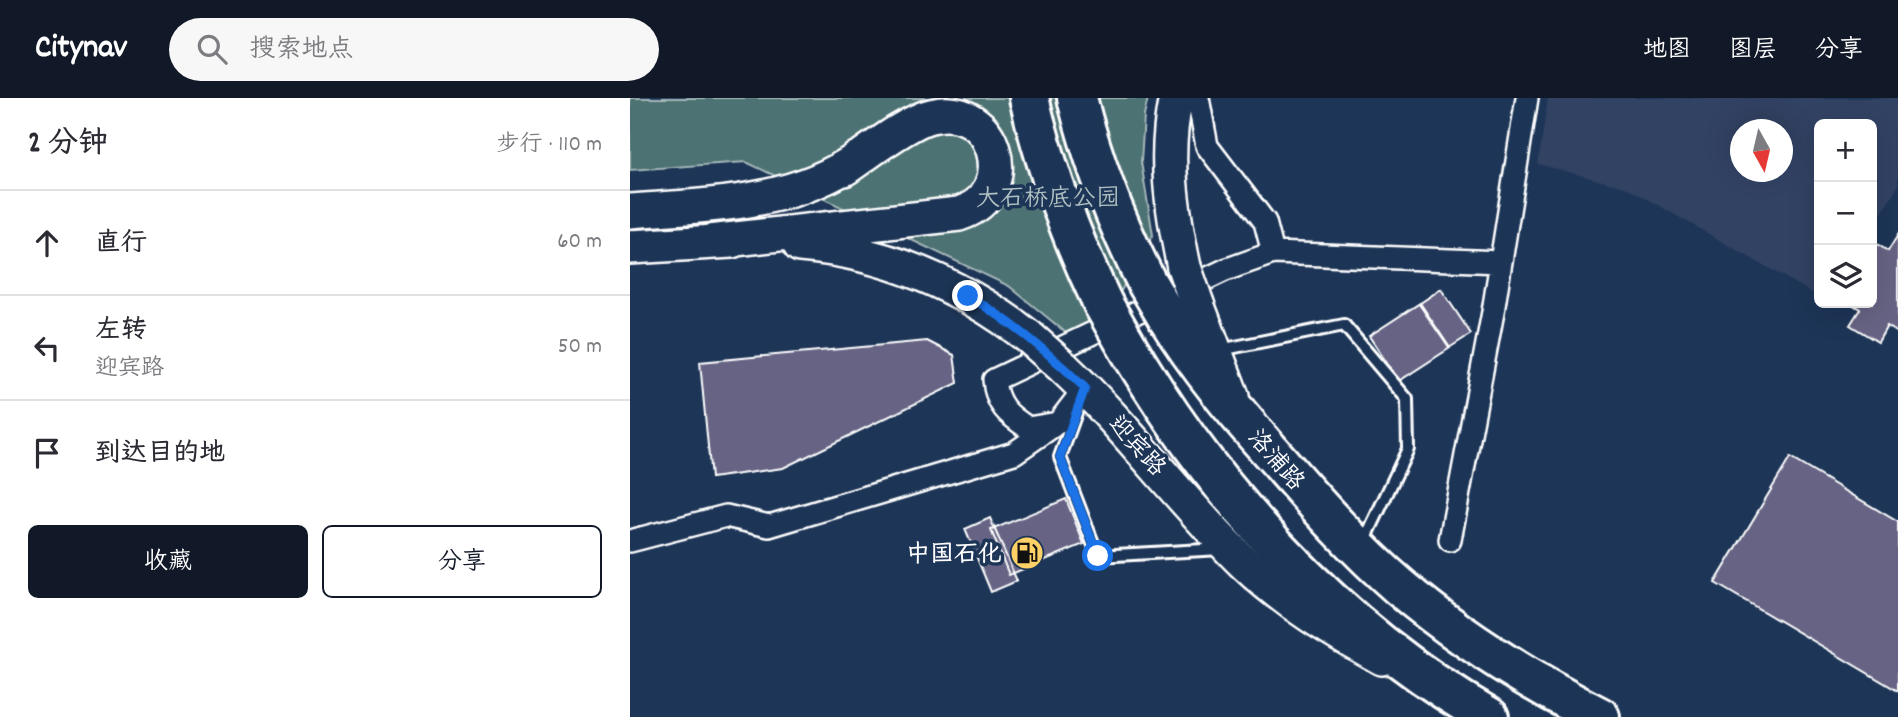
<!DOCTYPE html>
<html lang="zh">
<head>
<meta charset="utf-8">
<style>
  :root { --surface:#fff; --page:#f7f7f7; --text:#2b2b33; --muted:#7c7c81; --line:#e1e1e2; --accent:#111827 }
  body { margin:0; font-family:Dekko,"LXGW WenKai TC",sans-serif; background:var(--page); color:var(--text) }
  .controls { position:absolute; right:21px; top:21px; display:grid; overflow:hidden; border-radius:10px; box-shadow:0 7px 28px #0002 }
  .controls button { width:63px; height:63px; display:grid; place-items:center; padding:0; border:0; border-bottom:2px solid var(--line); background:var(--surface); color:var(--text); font:35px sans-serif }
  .compass { position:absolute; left:1100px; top:21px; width:63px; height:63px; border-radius:50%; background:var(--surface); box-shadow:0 7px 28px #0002; rotate:172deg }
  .stop { position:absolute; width:21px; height:21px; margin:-16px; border:5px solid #1a73e8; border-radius:50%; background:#fff }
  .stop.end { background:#1a73e8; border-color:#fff; box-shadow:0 2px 7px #0008 }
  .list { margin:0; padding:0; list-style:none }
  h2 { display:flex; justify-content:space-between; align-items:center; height:91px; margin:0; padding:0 28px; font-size:30px }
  h2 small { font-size:23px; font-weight:400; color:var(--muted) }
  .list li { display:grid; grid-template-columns:46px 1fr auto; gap:21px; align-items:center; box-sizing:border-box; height:105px; padding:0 28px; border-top:2px solid var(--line) }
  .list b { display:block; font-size:26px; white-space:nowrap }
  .list p { margin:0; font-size:23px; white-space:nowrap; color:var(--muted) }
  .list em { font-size:23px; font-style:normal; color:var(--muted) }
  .actions { display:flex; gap:14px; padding:21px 28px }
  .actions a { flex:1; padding:16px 0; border:2px solid var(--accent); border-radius:10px; text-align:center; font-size:24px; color:var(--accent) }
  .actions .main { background:var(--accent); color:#fff }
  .icon { flex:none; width:38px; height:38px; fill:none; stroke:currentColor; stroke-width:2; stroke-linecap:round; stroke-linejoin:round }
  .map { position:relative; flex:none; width:1268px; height:619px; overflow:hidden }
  header { display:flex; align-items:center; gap:42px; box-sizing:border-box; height:98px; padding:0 35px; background:var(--accent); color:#fff }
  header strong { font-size:33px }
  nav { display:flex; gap:38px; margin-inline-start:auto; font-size:24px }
  .search { width:490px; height:63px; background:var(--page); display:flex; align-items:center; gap:18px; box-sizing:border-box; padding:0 24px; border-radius:38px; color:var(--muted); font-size:26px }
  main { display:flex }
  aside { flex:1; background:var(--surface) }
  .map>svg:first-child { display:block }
  .built { fill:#334364; fill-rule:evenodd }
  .green { fill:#4e7273; stroke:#a6b8b9; stroke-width:2 }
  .building { fill:#666484; stroke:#fff; stroke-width:2 }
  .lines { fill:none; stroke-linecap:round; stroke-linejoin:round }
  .lane-casing { stroke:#fff; stroke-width:16 }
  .street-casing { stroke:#fff; stroke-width:26 }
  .primary-casing { stroke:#fff; stroke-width:38 }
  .highway-casing { stroke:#fff; stroke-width:44 }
  .lane { stroke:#1d3557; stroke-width:10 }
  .street { stroke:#1d3557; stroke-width:21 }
  .primary { stroke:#1d3557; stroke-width:33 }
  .highway { stroke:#1d3557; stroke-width:38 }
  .primary-bridge-casing { stroke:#fff; stroke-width:38; stroke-linecap:butt }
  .highway-bridge-casing { stroke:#fff; stroke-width:44; stroke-linecap:butt }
  .primary-bridge { stroke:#1d3557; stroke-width:33 }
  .highway-bridge { stroke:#1d3557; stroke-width:38 }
  .route { stroke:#1a73e8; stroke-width:9 }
  .labels { text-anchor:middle; stroke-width:7; stroke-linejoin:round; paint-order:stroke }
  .park-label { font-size:24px; fill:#afc0c0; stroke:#1d3557 }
  .street-label { font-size:24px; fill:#fff; stroke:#1d3557 }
  .poi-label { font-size:24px; font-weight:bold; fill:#fff; stroke:#1d3557; text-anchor:end }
</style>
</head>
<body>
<header>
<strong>Citynav</strong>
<div class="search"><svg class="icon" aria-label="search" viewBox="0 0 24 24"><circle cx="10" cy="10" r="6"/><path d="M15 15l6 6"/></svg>搜索地点</div>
<nav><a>地图</a><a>图层</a><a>分享</a></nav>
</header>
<main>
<aside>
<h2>2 分钟<small>步行 · 110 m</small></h2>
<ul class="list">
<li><svg class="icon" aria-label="ahead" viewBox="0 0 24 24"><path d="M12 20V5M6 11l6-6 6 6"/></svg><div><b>直行</b></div><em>60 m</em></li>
<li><svg class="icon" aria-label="left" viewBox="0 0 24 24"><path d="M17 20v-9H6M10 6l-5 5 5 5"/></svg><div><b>左转</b><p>迎宾路</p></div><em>50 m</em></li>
<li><svg class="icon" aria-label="arrive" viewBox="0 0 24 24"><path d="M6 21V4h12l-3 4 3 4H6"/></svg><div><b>到达目的地</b></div></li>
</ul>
<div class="actions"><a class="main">收藏</a><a>分享</a></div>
</aside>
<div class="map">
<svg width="1268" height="619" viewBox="0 0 1268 619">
  <rect width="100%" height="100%" fill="#1d3557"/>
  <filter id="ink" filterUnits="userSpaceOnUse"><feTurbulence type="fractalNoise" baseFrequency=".0143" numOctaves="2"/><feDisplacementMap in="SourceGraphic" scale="14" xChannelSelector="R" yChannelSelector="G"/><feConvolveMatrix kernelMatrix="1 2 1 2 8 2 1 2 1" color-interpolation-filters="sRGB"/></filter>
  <g filter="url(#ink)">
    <!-- built -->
    <path class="built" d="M918 0H1268V88L1242 132V26H1189V199L998 90 908 66ZM1111 32H1153V74H1111Z"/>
    <!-- green -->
    <path class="green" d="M0 0H518L514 18 511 64 523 137 457 252 379 188 116 64 0 72Z"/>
    <!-- building -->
    <path class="building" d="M1268 137V235L1257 228 1248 244 1220 227 1230 211 1220 205H1242V143L1258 153Z
      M811 191 841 236 819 250 789 206Z
      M790 205 820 250 769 283 739 238Z
      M297 243 324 257 328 285 153 370 81 380 70 264Z
      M1160 360 1268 424V593L1085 485Z
      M436 401 454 446 379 477 361 432Z
      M360 420 387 483 361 494 335 431Z"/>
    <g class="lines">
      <defs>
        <path id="lane" d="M590 252 714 227 777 301 778 351 733 446
          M448 309 430 359 468 458 591 451"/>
        <path id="street" d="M568 0 577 48 635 124 643 155
          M455 290 428 325 398 330C378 317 366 307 364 282L595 172 643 155 871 164
          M820 442 863 214 897 0
          M0 443 96 418 139 428 384 355 423 328"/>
        <path id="primary" d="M546 0C533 58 542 112 554 169
          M0 113C79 107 163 107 230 59
          M79 144 329 116C392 96 367 1 301 18 278 23 235 57 214 71
          M170 147C255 154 332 187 399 239
          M0 149 102 143
          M567 206 602 298
          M433 269C498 330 551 404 615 466 656 505 703 533 752 560"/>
        <path id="highway" d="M399 0C416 72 441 139 473 206
          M447 0C463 64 487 126 517 185
          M537 219C569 271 608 317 648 362 686 406 726 451 770 489 831 541 899 583 970 619
          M493 241C580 392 706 532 859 619"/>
      </defs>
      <!-- lane casing -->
      <use href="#lane" class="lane-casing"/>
      <!-- street casing -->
      <use href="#street" class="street-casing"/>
      <!-- primary casing -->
      <use href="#primary" class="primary-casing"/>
      <!-- highway casing -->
      <use href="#highway" class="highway-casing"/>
      <!-- lane -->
      <use href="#lane" class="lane"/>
      <!-- street -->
      <use href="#street" class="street"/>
      <!-- primary -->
      <use href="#primary" class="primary"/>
      <!-- highway -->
      <use href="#highway" class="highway"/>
      <defs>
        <path id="primary-bridge" d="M554 169 567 206
          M399 239 433 269"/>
        <path id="highway-bridge" d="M517 185 537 219
          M473 206 493 241"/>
      </defs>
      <!-- primary-bridge casing -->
      <use href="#primary-bridge" class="primary-bridge-casing"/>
      <!-- highway-bridge casing -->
      <use href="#highway-bridge" class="highway-bridge-casing"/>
      <!-- primary-bridge -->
      <use href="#primary-bridge" class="primary-bridge"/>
      <!-- highway-bridge -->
      <use href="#highway-bridge" class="highway-bridge"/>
    </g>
  </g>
  <g class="lines" filter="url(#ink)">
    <!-- route -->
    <path class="route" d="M338 198C382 223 419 255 455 290L430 359 468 458"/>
  </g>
  <!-- icons -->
  <defs>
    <symbol id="fuel-disc" viewBox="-11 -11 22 22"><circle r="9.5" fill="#ffd166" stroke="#1d3557"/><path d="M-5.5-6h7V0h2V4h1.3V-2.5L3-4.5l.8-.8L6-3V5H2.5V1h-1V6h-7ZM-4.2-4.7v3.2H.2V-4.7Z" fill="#111"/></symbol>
  </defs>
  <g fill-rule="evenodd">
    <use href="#fuel-disc" x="378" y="436" width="38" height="38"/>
  </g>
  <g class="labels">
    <!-- park labels -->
    <g class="park-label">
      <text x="418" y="107">大石桥底公园</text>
    </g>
    <!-- street labels -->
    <g class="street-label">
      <text transform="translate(508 347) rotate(48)" y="8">迎宾路</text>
      <text transform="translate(647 361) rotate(49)" y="8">洛浦路</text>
    </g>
    <!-- poi labels -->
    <g class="poi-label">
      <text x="372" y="463">中国石化</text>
    </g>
  </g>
</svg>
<div class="controls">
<button>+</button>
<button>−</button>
<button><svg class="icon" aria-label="layers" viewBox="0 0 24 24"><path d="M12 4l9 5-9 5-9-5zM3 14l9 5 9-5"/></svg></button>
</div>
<svg class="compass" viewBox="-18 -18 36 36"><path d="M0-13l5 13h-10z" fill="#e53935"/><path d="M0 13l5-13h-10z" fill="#7c7c81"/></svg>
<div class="stop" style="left:468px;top:458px"></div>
<div class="stop end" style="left:338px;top:198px"></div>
</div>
</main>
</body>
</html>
